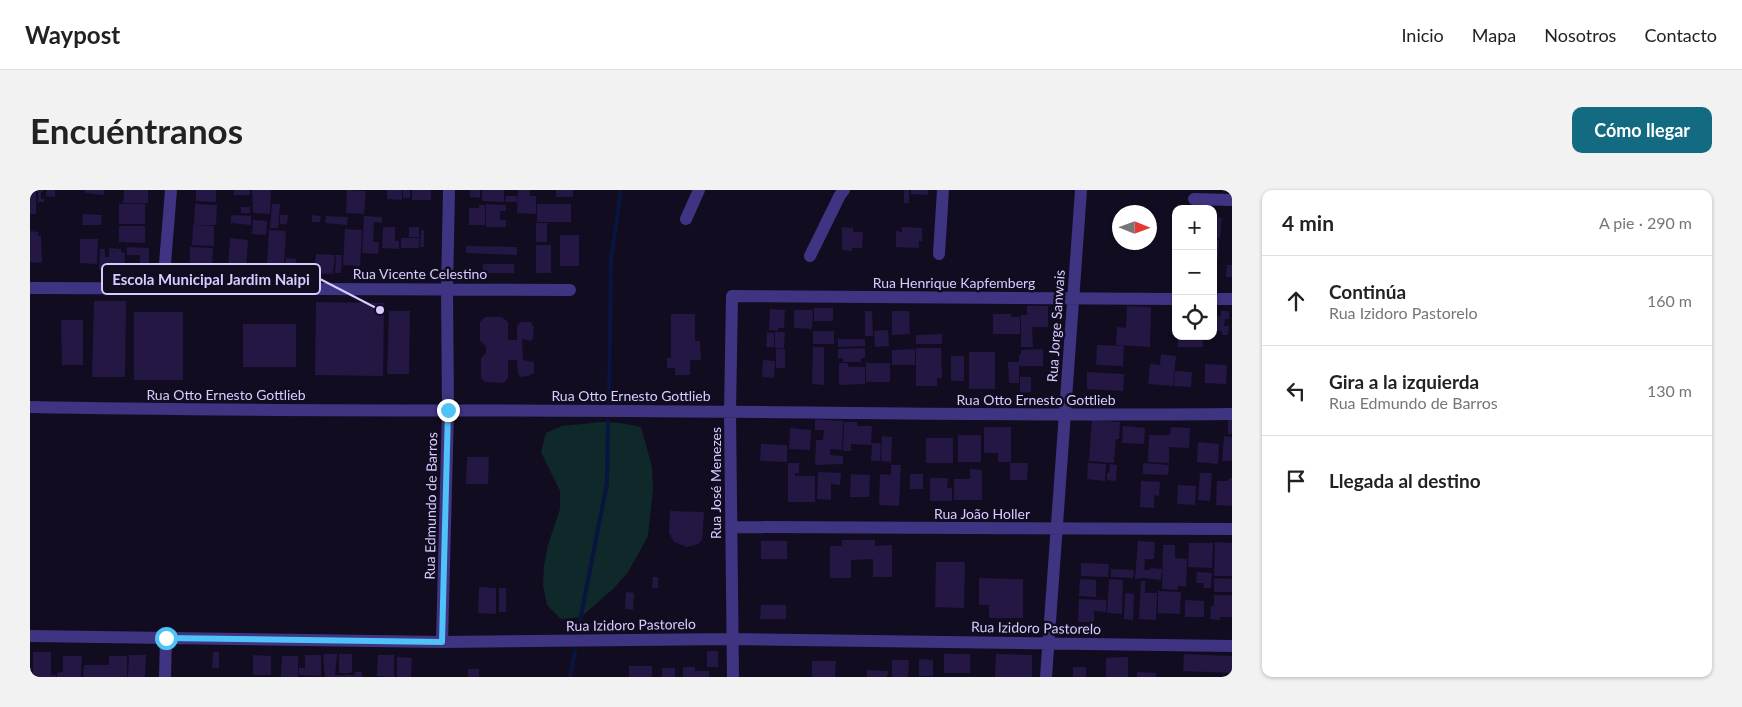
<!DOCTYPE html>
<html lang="es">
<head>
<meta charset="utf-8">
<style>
  :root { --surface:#fff; --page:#f2f2f2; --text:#222; --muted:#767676; --line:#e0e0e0; --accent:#136b82 }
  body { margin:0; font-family:Lato,sans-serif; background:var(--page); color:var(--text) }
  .controls { position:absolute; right:15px; top:15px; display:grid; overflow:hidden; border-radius:10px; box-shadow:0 1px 4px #0004 }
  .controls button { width:45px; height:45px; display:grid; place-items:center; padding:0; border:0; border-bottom:1px solid var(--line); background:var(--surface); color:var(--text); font:25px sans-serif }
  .compass { position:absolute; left:1082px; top:15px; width:45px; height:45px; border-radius:50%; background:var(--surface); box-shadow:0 1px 4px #0004; rotate:91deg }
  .stop { position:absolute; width:15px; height:15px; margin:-11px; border:4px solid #4fc3f7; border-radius:50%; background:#fff }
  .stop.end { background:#4fc3f7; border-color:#fff; box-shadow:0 1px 5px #0008 }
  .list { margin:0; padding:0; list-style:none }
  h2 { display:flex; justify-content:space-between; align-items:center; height:65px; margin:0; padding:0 20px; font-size:21px }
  h2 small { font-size:16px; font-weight:400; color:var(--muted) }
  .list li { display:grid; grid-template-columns:32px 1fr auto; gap:15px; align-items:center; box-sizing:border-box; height:90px; padding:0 20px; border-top:1px solid var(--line) }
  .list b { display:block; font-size:19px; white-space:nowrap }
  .list p { margin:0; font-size:16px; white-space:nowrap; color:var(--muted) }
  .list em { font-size:16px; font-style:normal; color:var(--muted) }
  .icon { flex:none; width:28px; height:28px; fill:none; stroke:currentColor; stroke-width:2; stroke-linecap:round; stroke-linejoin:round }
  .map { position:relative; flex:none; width:1202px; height:487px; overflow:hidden; border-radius:10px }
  header { display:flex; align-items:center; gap:30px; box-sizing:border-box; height:70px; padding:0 25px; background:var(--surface); border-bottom:1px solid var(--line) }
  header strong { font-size:24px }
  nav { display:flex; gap:28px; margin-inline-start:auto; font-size:18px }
  .intro { display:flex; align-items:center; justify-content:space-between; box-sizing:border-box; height:120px; padding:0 30px }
  h1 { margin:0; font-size:35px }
  .button { padding:12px 22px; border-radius:10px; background:var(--accent); color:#fff; font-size:18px; font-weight:700 }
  main { display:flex; gap:30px; padding:0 30px }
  aside { flex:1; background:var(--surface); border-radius:10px; box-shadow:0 1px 4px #0004 }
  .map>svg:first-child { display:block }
  .green { fill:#0f292b }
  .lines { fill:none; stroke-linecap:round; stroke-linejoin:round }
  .stream { stroke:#07153f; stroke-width:4 }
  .building { fill:#241743 }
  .minor { stroke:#3f3482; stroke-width:12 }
  .route { stroke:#4fc3f7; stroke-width:6 }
  .labels { text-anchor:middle; stroke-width:5; stroke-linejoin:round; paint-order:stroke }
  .street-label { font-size:14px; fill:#d7ccff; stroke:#120c21 }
  .leader { fill:none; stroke:#d7ccff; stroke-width:2 }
  .callout-dot { fill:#d7ccff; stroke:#120c21; stroke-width:2 }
  .callout { fill:#120c21; stroke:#d7ccff; stroke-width:2 }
  .callout-label { font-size:15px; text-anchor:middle; font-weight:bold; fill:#d7ccff }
</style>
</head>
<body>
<header>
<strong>Waypost</strong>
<nav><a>Inicio</a><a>Mapa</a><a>Nosotros</a><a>Contacto</a></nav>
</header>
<div class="intro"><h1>Encuéntranos</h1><a class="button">Cómo llegar</a></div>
<main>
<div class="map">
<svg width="1202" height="487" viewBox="0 0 1202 487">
  <rect width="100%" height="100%" fill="#120c21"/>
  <!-- green -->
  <path class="green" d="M572 232 590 233 611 237 622 277 623 299 618 346 598 382 584 398 551 427 531 429 517 415 513 395 514 376 518 355 530 319V301L511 262 516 243 532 236Z"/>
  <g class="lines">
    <!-- stream -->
    <path class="stream" d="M579 212 581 69 591 0
      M548 441 577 293 578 231
      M540 487 545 461"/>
  </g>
  <!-- building -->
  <path class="building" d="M0 0H6V24H0Z
    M8 0H13V2H11V9H14V12H8Z
    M17 0H25V7L16 6Z
    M55 0H74V5L55 3Z
    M94 0H118V13H93Z
    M166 0H186V12L166 11Z
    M204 0H220V5H204Z
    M222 0H241L240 24 223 23Z
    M317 0 336 1 334 24 316 23Z
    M357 0H372V10L357 9Z
    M373 0H380V8H373Z
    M382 0H401V10H382Z
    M440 0H450V8L440 7Z
    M452 0H474V12L452 11Z
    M488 0H500V6H506V24L487 23Z
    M526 0H543V7H526Z
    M874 0H879V13H874Z
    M881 0H898V5L881 4Z
    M476 6H487V12H475Z
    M89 14H115V34H89Z
    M165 14 187 15 186 35H164Z
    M242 14H250L248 38H240Z
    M456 14 476 15V21H470V30H476V37H456Z
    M507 14H541V32H507Z
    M449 15H455V35H439V18H449Z
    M211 17H220V23H211Z
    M53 24 72 25 71 35H52Z
    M201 25 221 26V35L201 33Z
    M250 25H258L257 34H250Z
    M282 25 291 26 290 32H282Z
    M296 26 318 27 317 35 295 33Z
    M334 26 352 27V33L344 32 343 52H349L348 64 332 63Z
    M1183 27 1192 28 1190 48 1183 47Z
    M223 30 237 31 236 45 222 44Z
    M506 33H517V52H506Z
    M163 35 184 36V56L162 55Z
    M89 36H115V53L89 52Z
    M353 37H365V51H369V59L352 58Z
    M379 37H389V47H379Z
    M812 37 823 38V42H833L832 58H822V61L812 60Z
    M872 37 892 38V51H889V58L866 57V41L872 42Z
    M315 39 332 40 330 76 313 75Z
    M239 40 256 41 254 74 237 73Z
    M391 40H394V57H390Z
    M0 41 8 42V46H11L12 73 0 72Z
    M530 45H549V76H530Z
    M200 48 218 50 216 79 198 78Z
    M371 48H389V58H371Z
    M50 49H68L67 74 50 73Z
    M1183 50H1189L1188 68H1183Z
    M506 55H521V83H506Z
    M436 56 487 57V65L436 63Z
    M97 57 119 58V73H110V65H97Z
    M160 57 183 58 182 79H160Z
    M79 58 91 59V62L95 63 94 82 69 80 70 59H75V67H79Z
    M286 64 305 65 303 84 284 83Z
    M306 65H312L311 83H305Z
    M256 68 266 69 265 83H255Z
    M453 74H484V83H453Z
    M1197 75H1202V87H1196Z
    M64 111H96L95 187H62Z
    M286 112 354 113 353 186 285 185Z
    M997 116H1018V137H1002L1003 157H991V125H997Z
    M1097 116 1121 117 1120 157 1086 155 1087 137 1096 138Z
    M784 118H803V131H784Z
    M740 119 755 120 754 138H748V141L739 140Z
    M764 120H783L782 139 764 138Z
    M359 121H380L379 184H357Z
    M835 121H842L843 146H835Z
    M862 121H879L880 144 862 145Z
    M1191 121H1199V129H1195L1194 136H1199L1198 145H1192V141L1183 140V129H1185V126H1191Z
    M104 122H153V190H104Z
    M641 124H665V151H670L671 170H660V185H645V178H637V168H641Z
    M963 124H981V127H990V144H963Z
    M455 127H472L478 132V150H487V136L491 132H501L504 137 503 149 500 151 492 149 493 170 504 172V183L498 186 491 187 488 184 487 170H478V188L473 193 455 192 451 188V168L456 163V156L450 151V132Z
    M31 130H53V175H32Z
    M213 134H266V177H213Z
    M858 140 859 156 845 157 844 141Z
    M783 141H804V154H783Z
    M737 142 744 143V157H736Z
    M745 142H755L754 158H745Z
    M912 144V154H886V145Z
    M1148 146H1173V157H1148Z
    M808 149H835V156L808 157Z
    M1067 155 1094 156 1093 176 1066 175Z
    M783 157H794V195L782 194Z
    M835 158V168H831V172H813V168L808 169V159Z
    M886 158H911L912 188H907V196H886Z
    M746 159H755V178H746Z
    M885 159V175H862V160Z
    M1013 159V176H989V193H979L978 172H989V165L991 164V160Z
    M939 162H965V199H939Z
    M1131 164 1146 166 1143 196 1118 194 1120 174 1130 175Z
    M921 166H934V191H921Z
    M733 170 745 171 744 188 732 187Z
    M809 173H818V177H835V194L809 195Z
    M836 173H860V192H836Z
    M1175 174 1197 175 1196 194 1175 193Z
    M1145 181 1162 182 1161 197 1144 196Z
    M1057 182 1094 184 1093 201 1057 199Z
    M990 187H1001V202L990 203Z
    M1198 228H1202V244H1198Z
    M785 229 813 231 812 260 800 259V265L813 266V274L785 275 786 250H793L794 240H785Z
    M1062 230 1090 232 1089 249H1086L1084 273 1059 271Z
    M814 232H827V236H842L841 253H851L850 271H841L842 255 821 254V261H813Z
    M1093 236 1115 238 1114 254 1092 253Z
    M954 237H981V272H968V263H954Z
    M1141 237 1160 238 1159 258 1139 257V273L1118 272 1119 245H1140Z
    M760 238 781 240 780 260 759 259Z
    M928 245H951V272H928Z
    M852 246 862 247 861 272 851 271Z
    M1194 246 1202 247V271H1192Z
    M896 248H923V273H896Z
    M1168 252 1189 254 1188 274 1167 272Z
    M731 254 757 255V272L730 271Z
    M437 267H459L458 294H436Z
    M758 273H769V283H765V286H785V312H758Z
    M980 273H998L997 290H980Z
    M1058 273 1076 274 1075 291 1057 289Z
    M1113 273 1139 275 1138 285 1113 284Z
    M1080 274 1087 275 1086 291 1077 290V283H1079Z
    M861 275H871L869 316 849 315 850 284 861 285Z
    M940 279 952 280V310H924V289H940Z
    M788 282 811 283 810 295 801 294V310L787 309Z
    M1170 283H1182L1180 311 1168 310Z
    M821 284 840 285 839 307H820Z
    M880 284H893V299H880Z
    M900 288H918L917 298H922V311H900Z
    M1199 288H1202V316L1186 315 1187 291H1198Z
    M1111 291 1130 292 1129 306 1124 305V318L1110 317Z
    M1148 295 1166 296 1165 315 1147 314Z
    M640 321 674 322 672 350 668 354 657 357 644 352 639 343Z
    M812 350H845V356L862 355V387H843V369L821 370V388H800V356H812Z
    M731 351H757V369H731Z
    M1108 351 1125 352 1124 369H1115L1114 380H1120V378L1132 379 1131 390 1114 388 1105 389Z
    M1185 352 1202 353V386H1184Z
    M1159 353H1183L1182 378 1158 377Z
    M1133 355H1145V368L1157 369 1156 397 1148 396V400L1132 399Z
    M906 372H935L934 418 905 417Z
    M1051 373 1079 374 1078 387 1051 386Z
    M1081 379 1104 380 1103 388 1081 387Z
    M1167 382 1182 383 1181 398H1173L1174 393H1166Z
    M623 387H628V398H622Z
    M949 388 993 389V428H959V415H949Z
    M1184 388 1202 389V402H1184Z
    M1050 389 1066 390V407L1049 406Z
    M1079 389 1093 390 1092 424 1077 423Z
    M1111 391H1115V403H1127L1126 430 1109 429Z
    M449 397 466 398V424L448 423Z
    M469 398H476V422H469Z
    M1128 401 1151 402 1150 424 1128 423Z
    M596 402 604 403 603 420 595 419Z
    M1095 403 1104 404 1103 430 1094 429Z
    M1184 405H1202V427H1190V430L1180 429 1181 416H1184Z
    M1049 409 1076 410V422L1064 421V432H1048Z
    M1155 410 1174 411V427H1155Z
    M731 415H756V429H730Z
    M677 461H688V477H677Z
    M3 462H21V485H26V487H3Z
    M183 462H189V478H182Z
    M293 464H307L305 485H325V482H332V487H295Z
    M309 464H322V481L320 483H309Z
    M914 464H940V483H914Z
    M966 464 1002 465V487H965Z
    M1154 464 1202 466V483L1153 481Z
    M99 465H116L115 487H98Z
    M223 465 241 466V485H223Z
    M275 465H291V486L269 485V478H275Z
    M348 465H364V487L347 486Z
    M33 466H52L51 487H27V483L33 482Z
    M79 466H97V487H53L54 475H79Z
    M252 466H268V487H251Z
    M367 467 382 468 381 487H367Z
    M1098 467V487H1076V468Z
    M889 469 903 470V486H889Z
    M862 470H879L878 487H862Z
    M782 471H806L805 487H782Z
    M599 476H622V487H599Z
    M653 477H665V481H679V487H653Z
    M1043 477H1056V487H1043Z
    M632 478H645V487H632Z
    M438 479H449V487H438Z
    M837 480 858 481 857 487H837Z
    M1107 482 1126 483V487H1107Z"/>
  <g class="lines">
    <!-- minor -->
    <path class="minor" d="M1164 9 1202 10
      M656 29 669 0
      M909 64 913 0
      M780 66 810 5 814 0
      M0 98 540 100
      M133 98 141 0
      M1183 109H1202
      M0 217C199 221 399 220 598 221 799 222 1001 226 1202 224
      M701 337 1202 339
      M0 446 412 452 701 449 1202 456
      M412 452 418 220 417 99 419 0
      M135 487 136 448
      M703 487 700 222 702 106 1146 109
      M1016 487 1051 0"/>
  </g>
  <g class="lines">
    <!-- route -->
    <path class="route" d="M136 448 412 452 418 220"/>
  </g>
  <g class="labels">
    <!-- street labels -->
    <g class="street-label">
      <text x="390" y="89">Rua Vicente Celestino</text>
      <text x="924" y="98">Rua Henrique Kapfemberg</text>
      <text transform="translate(1026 136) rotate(-86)" y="5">Rua Jorge Sanwais</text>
      <text x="196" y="210">Rua Otto Ernesto Gottlieb</text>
      <text x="601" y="211">Rua Otto Ernesto Gottlieb</text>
      <text x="1006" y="215">Rua Otto Ernesto Gottlieb</text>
      <text transform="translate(686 293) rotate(-90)" y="5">Rua José Menezes</text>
      <text transform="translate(401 316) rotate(-89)" y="5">Rua Edmundo de Barros</text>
      <text x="952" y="329">Rua João Holler</text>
      <text transform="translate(601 435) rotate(-1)" y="5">Rua Izidoro Pastorelo</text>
      <text transform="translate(1006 438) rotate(1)" y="5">Rua Izidoro Pastorelo</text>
    </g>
  </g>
  <!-- callouts -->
  <path class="leader" d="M350 120L290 89"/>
  <circle class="callout-dot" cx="350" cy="120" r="5"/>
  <rect class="callout" x="72" y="74" width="218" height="30" rx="5"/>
  <g class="callout-label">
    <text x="181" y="95">Escola Municipal Jardim Naipi</text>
  </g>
</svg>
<div class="controls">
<button>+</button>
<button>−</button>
<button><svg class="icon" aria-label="locate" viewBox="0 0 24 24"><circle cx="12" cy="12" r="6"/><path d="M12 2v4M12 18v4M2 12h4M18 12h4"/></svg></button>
</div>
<svg class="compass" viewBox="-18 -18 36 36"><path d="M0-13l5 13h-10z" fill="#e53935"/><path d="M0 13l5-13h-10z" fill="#767676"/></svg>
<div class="stop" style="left:136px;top:448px"></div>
<div class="stop end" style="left:418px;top:220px"></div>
</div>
<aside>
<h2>4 min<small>A pie · 290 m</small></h2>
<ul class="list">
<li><svg class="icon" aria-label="ahead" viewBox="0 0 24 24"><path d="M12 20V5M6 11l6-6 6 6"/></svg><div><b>Continúa</b><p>Rua Izidoro Pastorelo</p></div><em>160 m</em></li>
<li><svg class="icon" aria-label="left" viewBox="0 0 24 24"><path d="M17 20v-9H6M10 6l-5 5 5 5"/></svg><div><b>Gira a la izquierda</b><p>Rua Edmundo de Barros</p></div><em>130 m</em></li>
<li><svg class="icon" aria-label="arrive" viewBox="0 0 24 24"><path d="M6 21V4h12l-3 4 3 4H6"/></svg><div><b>Llegada al destino</b></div></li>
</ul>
</aside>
</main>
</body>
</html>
